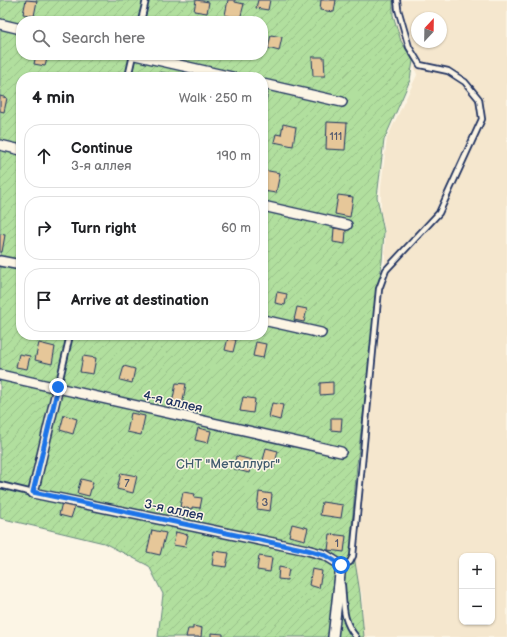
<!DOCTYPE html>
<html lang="en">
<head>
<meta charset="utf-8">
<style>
  :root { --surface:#fff; --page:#f6f6f6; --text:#202124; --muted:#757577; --line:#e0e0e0 }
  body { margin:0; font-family:"Balsamiq Sans",sans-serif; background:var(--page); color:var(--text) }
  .controls { position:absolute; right:12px; bottom:12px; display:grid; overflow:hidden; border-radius:8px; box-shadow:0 1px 3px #0004 }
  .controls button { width:36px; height:36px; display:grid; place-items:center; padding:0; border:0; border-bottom:1px solid var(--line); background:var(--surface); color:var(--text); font:20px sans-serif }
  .compass { position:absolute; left:411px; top:12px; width:36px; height:36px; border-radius:50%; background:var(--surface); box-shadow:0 1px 3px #0004; rotate:22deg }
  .stop { position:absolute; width:12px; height:12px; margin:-9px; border:3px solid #1a73e8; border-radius:50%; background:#fff }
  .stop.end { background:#1a73e8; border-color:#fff; box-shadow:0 1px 4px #0008 }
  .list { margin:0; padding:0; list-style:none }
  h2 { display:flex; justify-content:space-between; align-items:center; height:52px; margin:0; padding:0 16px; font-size:17px }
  h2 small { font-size:13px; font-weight:400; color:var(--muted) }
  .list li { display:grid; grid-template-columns:26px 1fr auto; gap:12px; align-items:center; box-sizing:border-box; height:64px; margin:0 8px 8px; padding:0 8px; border:1px solid var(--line); border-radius:16px }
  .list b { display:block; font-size:15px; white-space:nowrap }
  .list p { margin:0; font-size:13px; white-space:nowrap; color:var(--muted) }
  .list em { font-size:13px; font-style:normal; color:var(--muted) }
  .icon { flex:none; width:22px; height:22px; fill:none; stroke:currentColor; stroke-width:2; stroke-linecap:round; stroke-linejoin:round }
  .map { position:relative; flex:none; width:507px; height:637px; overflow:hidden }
  .search { position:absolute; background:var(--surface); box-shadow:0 1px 3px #0004; left:16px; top:16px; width:252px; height:44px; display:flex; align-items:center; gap:10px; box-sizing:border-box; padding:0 14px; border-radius:16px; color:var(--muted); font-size:15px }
  .panel { position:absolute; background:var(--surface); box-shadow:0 1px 3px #0004; left:16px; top:72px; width:252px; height:268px; border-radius:16px }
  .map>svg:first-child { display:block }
  .built { fill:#f5e7ce; fill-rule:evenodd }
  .garden { fill:url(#garden-furrows); stroke:#66877e; fill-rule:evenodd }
  .building { fill:#e6c799; stroke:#1b2f5e }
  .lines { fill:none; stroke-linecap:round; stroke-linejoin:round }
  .lane-casing { stroke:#1b2f5e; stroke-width:8 }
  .street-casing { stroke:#1b2f5e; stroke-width:12 }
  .lane { stroke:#fcf5e5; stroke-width:4.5 }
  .street { stroke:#fcf5e5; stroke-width:9 }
  .route { stroke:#1a73e8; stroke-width:5 }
  .labels { text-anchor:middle; stroke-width:3; stroke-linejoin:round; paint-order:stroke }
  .number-label { font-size:11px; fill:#4e556d }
  .street-label { font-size:13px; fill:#1b2f5e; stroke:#fcf5e5 }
  .park-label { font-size:13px; fill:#405b6e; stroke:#fcf5e5 }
</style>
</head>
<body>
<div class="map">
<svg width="507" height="637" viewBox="0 0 507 637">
  <defs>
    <pattern id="garden-furrows" width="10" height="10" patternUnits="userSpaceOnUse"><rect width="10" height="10" fill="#b1df9e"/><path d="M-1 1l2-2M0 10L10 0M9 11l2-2" fill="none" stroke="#98c08a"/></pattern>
  </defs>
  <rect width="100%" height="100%" fill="#fcf5e5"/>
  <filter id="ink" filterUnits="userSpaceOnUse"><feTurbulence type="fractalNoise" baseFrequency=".025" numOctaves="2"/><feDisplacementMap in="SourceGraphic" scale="8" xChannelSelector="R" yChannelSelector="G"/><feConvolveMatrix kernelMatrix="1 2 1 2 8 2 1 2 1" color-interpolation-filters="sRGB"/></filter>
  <g filter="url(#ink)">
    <!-- built -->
    <path class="built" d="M396 0H507V637H363L362 593 354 577 355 523 368 403 374 303 385 272V231L381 213V187L387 138 417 75 413 61 398 35ZM417 18H441V42H417ZM462 556H492V622H462Z"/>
    <!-- garden -->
    <path class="garden" d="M0 0H393V15L401 41 413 61 410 80 384 140 377 197 384 232 382 261 357 464 351 537 360 593 364 637H158L163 594 149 566 104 543 0 518ZM21 21H263V55H21ZM21 77H263V335H21Z"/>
    <!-- building -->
    <path class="building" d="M26 0 37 1 34 16 23 14Z
      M196 0 209 2 207 13 194 11Z
      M228 0H235V2L244 4 240 19 225 15Z
      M258 0H270L268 10 256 8Z
      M321 0H336L334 12 320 10Z
      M271 35 282 37 279 51 268 48Z
      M36 55H48L45 66 34 64Z
      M312 57H324L325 76H313Z
      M160 72 175 75 174 77H160Z
      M263 92 268 93 264 107H263Z
      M0 96 7 98 4 112 0 111Z
      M327 122 347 123 345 150 326 149Z
      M283 124 296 127 293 146 274 142 276 134 281 135Z
      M263 170 280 173 276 193 263 191Z
      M338 195 353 197 350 217 335 214Z
      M334 228 346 230 345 244 333 242Z
      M0 234 5 235 2 252H0Z
      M20 273H21V289L16 288Z
      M277 292 287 294 285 305 275 303Z
      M297 307 307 309 304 322 294 320Z
      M228 338 236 340 233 352 225 350Z
      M256 342 266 344 263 358 253 356Z
      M39 343 55 347 52 364 35 360Z
      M19 354 30 356 27 369 16 367Z
      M83 356 96 358 93 374 80 372Z
      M124 366 135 369 132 383 120 380Z
      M333 382V394L320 395V383Z
      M176 383 186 384 182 406 172 404Z
      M243 397 255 399 253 413 240 411Z
      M272 403 283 405 280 420 269 417Z
      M131 413 145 416 141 435 127 432Z
      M64 415 77 419 73 434 60 430Z
      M331 418H342L341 431 331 430Z
      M198 428 211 431 208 443 195 440Z
      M266 448 278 451 274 468 262 465Z
      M236 456 252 460 249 473 234 469Z
      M121 473 137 476 133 493 117 489Z
      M81 479 93 482 89 496 77 493Z
      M183 492 195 494 194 497 202 498 200 508 192 507V509L180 507Z
      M259 492 272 494 270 511 257 509Z
      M62 502 75 506 71 518 59 515Z
      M322 502 343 505 341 518 320 515Z
      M292 524 308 528 305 540 289 536Z
      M152 530 166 533 160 555 147 552Z
      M176 532 188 535 185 547 173 545Z
      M330 534 346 536 344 552 328 550Z
      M214 551 229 553 226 567 212 565Z
      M259 556 272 558 270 572 257 570Z
      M279 567 289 569 287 580 278 579Z
      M312 569 322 571 319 588 309 585Z
      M193 626 202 628 201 637H186L188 629H193Z
      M211 633 223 634V637H211Z"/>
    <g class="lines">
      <defs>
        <path id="lane" d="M141 21 146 0
          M128 77 133 55
          M58 387 70 335
          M0 485 33 493
          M341 566 350 562 353 556 379 289 386 270 439 213 482 119 479 99 465 82 448 71 420 65 409 47 398 9 397 0
          M342 585C344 606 342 620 356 637"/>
        <path id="street" d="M0 24 21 29
          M135 55 232 77
          M263 84 342 102
          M0 145 21 150
          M263 206 347 225
          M0 261 21 265
          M263 320 321 333
          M0 375 341 452
          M58 387 33 493 307 550 325 555 341 565 333 637"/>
      </defs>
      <!-- lane casing -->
      <use href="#lane" class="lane-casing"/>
      <!-- street casing -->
      <use href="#street" class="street-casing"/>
      <!-- lane -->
      <use href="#lane" class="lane"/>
      <!-- street -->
      <use href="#street" class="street"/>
    </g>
  </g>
  <g class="lines" filter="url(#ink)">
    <!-- route -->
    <path class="route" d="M58 387 33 492 307 550 325 555 341 565"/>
  </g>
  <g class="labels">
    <!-- number labels -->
    <g class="number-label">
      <text x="336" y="140">111</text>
      <text x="127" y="487">7</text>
      <text x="265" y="506">3</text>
      <text x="337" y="547">1</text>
    </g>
    <!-- street labels -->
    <g class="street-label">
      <text transform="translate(173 401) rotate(13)" y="5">4-я аллея</text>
      <text transform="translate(174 509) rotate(12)" y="5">3-я аллея</text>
    </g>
    <!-- park labels -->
    <g class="park-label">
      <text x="228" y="468">СНТ "Металлург"</text>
    </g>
  </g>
</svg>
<div class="controls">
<button>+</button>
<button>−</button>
</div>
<svg class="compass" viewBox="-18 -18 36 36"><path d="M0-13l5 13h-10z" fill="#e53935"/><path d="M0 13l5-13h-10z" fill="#757577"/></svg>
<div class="stop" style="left:341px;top:565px"></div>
<div class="stop end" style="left:58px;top:387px"></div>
<div class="search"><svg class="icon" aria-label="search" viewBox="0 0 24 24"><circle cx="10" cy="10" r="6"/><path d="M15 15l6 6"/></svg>Search here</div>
<section class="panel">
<h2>4 min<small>Walk · 250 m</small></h2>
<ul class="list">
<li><svg class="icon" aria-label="ahead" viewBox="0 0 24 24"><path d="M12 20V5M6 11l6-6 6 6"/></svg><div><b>Continue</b><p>3-я аллея</p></div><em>190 m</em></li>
<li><svg class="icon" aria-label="right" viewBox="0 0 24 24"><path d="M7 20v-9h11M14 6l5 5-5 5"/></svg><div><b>Turn right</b></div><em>60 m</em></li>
<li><svg class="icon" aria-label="arrive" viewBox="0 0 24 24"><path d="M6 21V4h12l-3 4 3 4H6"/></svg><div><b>Arrive at destination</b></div></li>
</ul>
</section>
</div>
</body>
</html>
